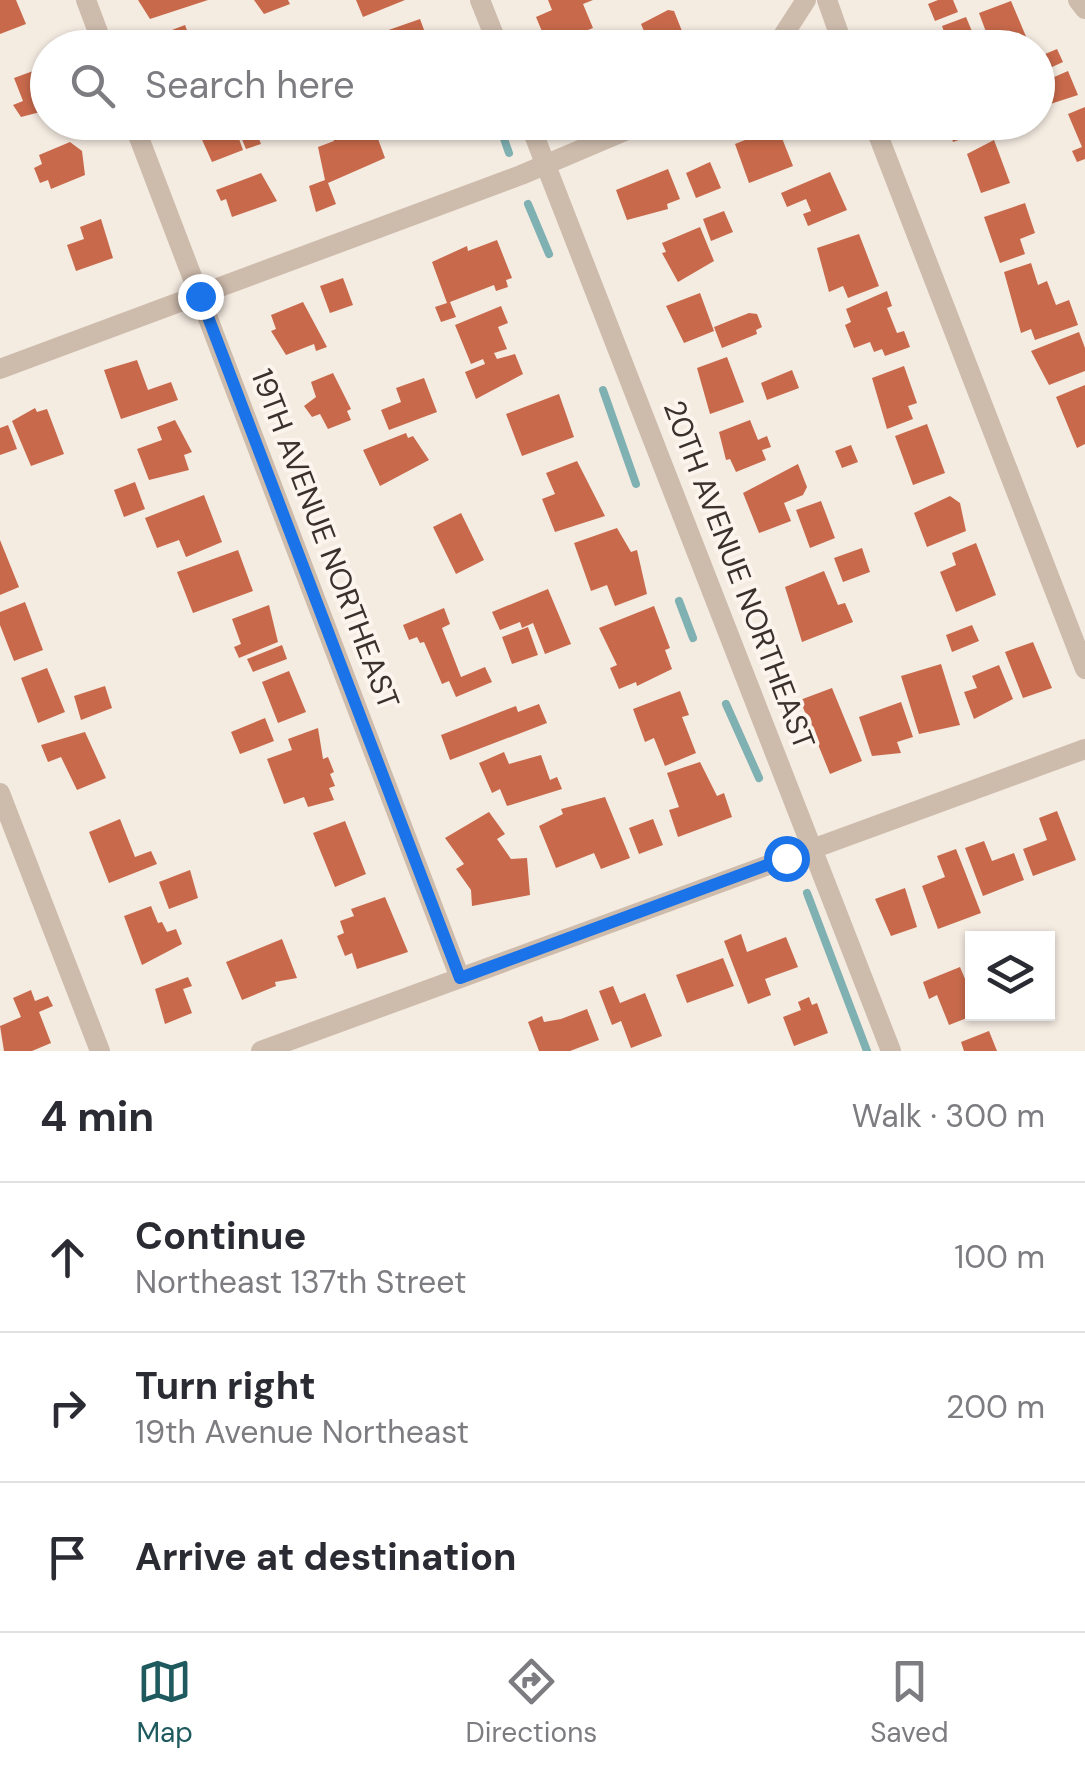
<!DOCTYPE html>
<html lang="en">
<head>
<meta charset="utf-8">
<style>
  :root { --surface:#fff; --page:#f7f7f7; --text:#2b2b33; --muted:#7c7c81; --line:#e1e1e2; --accent:#1f5a5e }
  body { margin:0; font-family:"DM Sans",sans-serif; background:var(--page); color:var(--text) }
  .controls { position:absolute; right:30px; bottom:30px; display:grid; overflow:hidden; border-radius:0px; box-shadow:0 2px 8px #0004 }
  .controls button { width:90px; height:90px; display:grid; place-items:center; padding:0; border:0; border-bottom:2px solid var(--line); background:var(--surface); color:var(--text); font:50px sans-serif }
  .stop { position:absolute; width:30px; height:30px; margin:-22px; border:8px solid #1a73e8; border-radius:50%; background:#fff }
  .stop.end { background:#1a73e8; border-color:#fff; box-shadow:0 2px 10px #0008 }
  .list { margin:0; padding:0; list-style:none }
  h2 { display:flex; justify-content:space-between; align-items:center; height:130px; margin:0; padding:0 40px; font-size:42px }
  h2 small { font-size:32px; font-weight:400; color:var(--muted) }
  .list li { display:grid; grid-template-columns:65px 1fr auto; gap:30px; align-items:center; box-sizing:border-box; height:150px; padding:0 40px; border-top:2px solid var(--line) }
  .list b { display:block; font-size:38px; white-space:nowrap }
  .list p { margin:0; font-size:32px; white-space:nowrap; color:var(--muted) }
  .list em { font-size:32px; font-style:normal; color:var(--muted) }
  .icon { flex:none; width:55px; height:55px; fill:none; stroke:currentColor; stroke-width:2; stroke-linecap:round; stroke-linejoin:round }
  .map { position:relative; flex:none; width:1085px; height:1051px; overflow:hidden }
  .search { position:absolute; background:var(--surface); box-shadow:0 2px 8px #0004; left:30px; right:30px; top:30px; height:110px; display:flex; align-items:center; gap:25px; box-sizing:border-box; padding:0 35px; border-radius:55px; color:var(--muted); font-size:38px }
  .sheet { height:580px; background:var(--surface) }
  nav { display:flex; justify-content:space-around; align-items:center; box-sizing:border-box; height:140px; border-top:2px solid var(--line); background:var(--surface); font-size:28px; color:var(--muted) }
  nav a { display:grid; justify-items:center; gap:5px }
  nav .on { color:var(--accent) }
  .map>svg:first-child { display:block }
  .lines { fill:none; stroke-linecap:round; stroke-linejoin:round }
  .stream { stroke:#7fb0b2; stroke-width:8 }
  .building { fill:#c8694b }
  .minor { stroke:#cdbbac; stroke-width:20 }
  .route { stroke:#1a73e8; stroke-width:12 }
  .labels { text-anchor:middle; stroke-width:8; stroke-linejoin:round; paint-order:stroke }
  .street-label { font-size:30px; fill:#3b302b; stroke:#fbf5ee }
</style>
</head>
<body>
<div class="map">
<svg width="1085" height="1051" viewBox="0 0 1085 1051">
  <rect width="100%" height="100%" fill="#f4ebe1"/>
  <g class="lines">
    <!-- stream -->
    <path class="stream" d="M498 122 509 153
      M528 204 549 254
      M603 390 636 484
      M679 601 693 638
      M726 704 759 778
      M807 893 867 1051"/>
  </g>
  <!-- building -->
  <path class="building" d="M0 0H16L26 24 0 34Z
    M138 0H208L150 19Z
    M254 0H288L290 4 264 14Z
    M356 0H405L363 17Z
    M548 0H593L583 4 593 28 548 46 536 17 552 10Z
    M938 0H953L958 12 935 21 928 4Z
    M1011 1 1030 46 992 48 979 13Z
    M668 10 674 11 684 36 664 48H651L641 24Z
    M966 17 974 36 949 46 942 26Z
    M420 19 430 46 379 48 375 37 380 33Z
    M185 25 193 46 211 39 214 48H169L164 33Z
    M1057 49 1063 62 1039 73 1038 57Z
    M44 67 48 110 21 117 13 105 23 101 14 78Z
    M1068 71 1078 95 1038 108V84Z
    M1085 107V159L1077 162 1072 151 1082 147 1068 114Z
    M194 122H233L243 150 212 162Z
    M403 122H459V123L410 139Z
    M947 122H982L984 131 953 142Z
    M253 124 261 144 246 149 238 130Z
    M373 125 385 158 328 183 336 204 316 212 309 186 325 180 318 147 334 141 332 135Z
    M778 128 793 166 749 183 735 144 745 140 743 135 755 130 757 136Z
    M994 140 1010 183 981 193 967 154Z
    M70 142 82 151 85 175 51 189 48 180 40 183 34 168 42 164 39 155Z
    M710 162 721 188 696 198 686 173Z
    M668 169 680 199 667 204 668 209 627 220 616 190Z
    M830 172 847 210 808 226 803 214 811 211 806 199 787 207 781 193Z
    M261 173 277 201 232 217 226 199 221 201 216 190Z
    M1025 203 1035 233 1020 239 1025 254 1000 263 984 217Z
    M724 211 733 232 711 241 703 219Z
    M101 219 113 258 76 271 67 245 84 239 80 227Z
    M700 227 714 261 678 282 662 253 666 252 662 243Z
    M859 234 879 286 848 298 843 286 829 292 817 248Z
    M497 240 512 278 506 280 508 287 496 291 494 285 450 302 456 317 441 322 435 307 447 303 432 262 467 246 468 251Z
    M1031 263 1038 285 1047 281 1056 305 1069 300 1078 325 1035 340 1031 329 1021 333 1004 272Z
    M343 278 353 305 330 313 320 286Z
    M887 291 892 306 887 308 897 333 904 331 910 347 885 356 882 349 874 352 870 342 854 348 845 325 851 322 846 309Z
    M700 293 714 331 684 343 666 306Z
    M303 302 327 347 316 351 314 344 286 355 271 331 276 329 271 315Z
    M501 306 508 323 498 327 507 349 494 353 497 359 515 354 523 374 476 399 465 372 485 364 483 359 471 364 455 325Z
    M749 313 757 314 762 327 756 330 757 334 722 348 714 327Z
    M1079 332 1085 348V371L1049 385 1031 351Z
    M727 357 744 402 710 414 697 368Z
    M137 360 148 390 171 382 178 400 121 419 104 370Z
    M904 366 917 403 908 406 913 419 887 429 872 378Z
    M792 370 799 388 767 400 761 383Z
    M333 373 351 409 347 411 351 420 328 429 320 414 312 417 304 406 316 397 311 382Z
    M424 378 437 412 389 430 381 410 401 402 396 388Z
    M1085 385V444L1077 448 1056 397Z
    M559 394 574 437 522 456 506 414Z
    M35 408 37 412 47 409 64 454 31 466 12 421Z
    M175 420 192 452 184 455 189 470 149 480 137 449 162 440 157 427Z
    M750 420 758 440 767 436 771 447 762 450 766 460 736 472 730 459 726 460 719 432Z
    M927 424 945 473 913 485 895 436Z
    M8 425 17 449 0 455V428Z
    M406 433 408 438 413 436 429 460 380 486 363 450Z
    M851 445 858 462 842 468 835 451Z
    M577 461 605 516 555 532 542 499 555 494 546 473Z
    M798 464 807 487 803 495 784 503 791 521 759 533 743 493Z
    M135 482 145 509 124 517 114 490Z
    M204 495 222 542 186 557 179 540 157 548 145 518Z
    M950 496 960 503 966 531 927 547 914 513Z
    M821 501 835 538 810 548 796 510Z
    M461 513 484 560 456 574 433 527Z
    M617 528 631 552 637 550 647 594 615 606 607 585 591 591 574 543Z
    M0 540 19 587 0 595Z
    M976 543 996 595 956 612 940 572 956 565 952 553Z
    M862 548 870 572 843 582 834 558Z
    M238 550 253 591 193 613 177 572Z
    M824 571 838 605 845 603 853 622 802 642 785 587Z
    M548 589 571 644 545 654 533 623 522 628 520 622 500 630 492 612Z
    M25 602 43 650 14 661 0 625V612Z
    M269 605 278 642 239 658 234 647 241 644 232 619Z
    M654 606 670 648 665 650 672 669 637 686 636 682 619 689 610 668 617 665 599 628Z
    M444 608 450 624 442 628 461 677 485 667 492 682 456 697 449 681 442 684 424 642 420 643 417 637 409 640 403 625Z
    M972 625 979 641 952 652 946 635Z
    M528 627 538 655 512 664 502 637Z
    M1033 642 1052 688 1023 698 1005 652Z
    M282 645 287 659 253 672 247 659Z
    M941 664 960 725 919 734 901 676Z
    M999 665 1013 699 974 719 964 692 977 688 972 676Z
    M47 668 65 712 38 723 21 678Z
    M289 671 306 712 278 723 262 682Z
    M105 686 112 708 81 720 74 696Z
    M832 688 862 761 830 774 800 700Z
    M680 691 689 715 682 717 696 753 665 766 654 738 645 742 633 709Z
    M901 702 913 737 897 742 901 753 872 756 859 717Z
    M539 704 547 723 450 760 441 735 516 706 518 712Z
    M265 718 274 741 240 754 231 732Z
    M318 728 323 759 328 757 334 772 330 774 335 786 329 788 334 800 308 807 304 797 284 804 267 759 292 750 288 739Z
    M85 732 106 778 77 790 61 757 48 762 41 745Z
    M504 752 509 764 541 755 550 780 557 777 562 789 507 806 500 789 492 793 479 763Z
    M700 762 717 796 724 793 732 817 678 837 669 810 679 807 667 773Z
    M605 797 630 858 601 869 594 853 556 868 539 826 563 814 561 809Z
    M1057 811 1076 860 1033 876 1023 849 1047 840 1039 818Z
    M489 812 505 834 497 839 511 859 527 858 530 895 472 906 471 890 456 869 464 864 445 838Z
    M120 819 135 857 151 851 157 864 109 883 89 832Z
    M653 819 663 845 639 854 629 828Z
    M345 821 366 874 335 887 313 833Z
    M984 841 992 861 1014 853 1024 880 983 896 965 848Z
    M956 849 981 913 938 929 922 886 945 877 937 856Z
    M190 870 198 898 169 909 159 882Z
    M905 888 917 927 891 936 875 899Z
    M385 897 408 952 357 969 352 953 345 956 337 936 344 933 340 921 354 916 351 909Z
    M151 906 158 923 162 922 167 932 176 929 182 944 142 965 124 916Z
    M741 934 747 952 786 937 798 967 765 979 771 995 748 1004 724 941Z
    M282 939 297 978 275 982 276 986 242 1000 226 962Z
    M723 958 734 986 687 1003 676 975Z
    M960 967 968 986 972 984V1016L949 1025 937 995 929 999 923 982Z
    M188 977 192 986 183 989 192 1013 165 1024 155 989Z
    M613 986 620 1003 645 993 662 1036 631 1048 621 1021 612 1025 599 991Z
    M31 990 35 1001 48 996 53 1006 39 1012 51 1043 32 1051H4L0 1026 21 1017 13 998Z
    M809 997 812 1005 817 1003 828 1033 794 1046 783 1017 801 1010 798 1002Z
    M587 1009 599 1040 570 1051H539L528 1022 542 1016 544 1022 561 1019Z
    M989 1031 997 1051H964L961 1042Z"/>
  <g class="lines">
    <!-- minor -->
    <path class="minor" d="M86 0 104 48
      M480 0 499 48
      M827 0 844 48
      M1078 0 1085 9
      M775 48 806 0
      M133 122 460 978
      M529 122 891 1051
      M873 122 1085 669
      M0 369 521 175 646 122
      M0 793 100 1051
      M261 1051 1085 749"/>
  </g>
  <g class="lines">
    <!-- route -->
    <path class="route" d="M200 296 460 978 786 858"/>
  </g>
  <g class="labels">
    <!-- street labels -->
    <g class="street-label">
      <text transform="translate(325 539) rotate(69)" y="10">19TH AVENUE NORTHEAST</text>
      <text transform="translate(739 575) rotate(69)" y="10">20TH AVENUE NORTHEAST</text>
    </g>
  </g>
</svg>
<div class="controls">
<button><svg class="icon" aria-label="layers" viewBox="0 0 24 24"><path d="M12 4l9 5-9 5-9-5zM3 14l9 5 9-5"/></svg></button>
</div>
<div class="stop" style="left:786px;top:858px"></div>
<div class="stop end" style="left:200px;top:296px"></div>
<div class="search"><svg class="icon" aria-label="search" viewBox="0 0 24 24"><circle cx="10" cy="10" r="6"/><path d="M15 15l6 6"/></svg>Search here</div>
</div>
<section class="sheet">
<h2>4 min<small>Walk · 300 m</small></h2>
<ul class="list">
<li><svg class="icon" aria-label="ahead" viewBox="0 0 24 24"><path d="M12 20V5M6 11l6-6 6 6"/></svg><div><b>Continue</b><p>Northeast 137th Street</p></div><em>100 m</em></li>
<li><svg class="icon" aria-label="right" viewBox="0 0 24 24"><path d="M7 20v-9h11M14 6l5 5-5 5"/></svg><div><b>Turn right</b><p>19th Avenue Northeast</p></div><em>200 m</em></li>
<li><svg class="icon" aria-label="arrive" viewBox="0 0 24 24"><path d="M6 21V4h12l-3 4 3 4H6"/></svg><div><b>Arrive at destination</b></div></li>
</ul>
</section>
<nav>
<a class="on"><svg class="icon" aria-label="map" viewBox="0 0 24 24"><path d="M3 6l6-2 6 2 6-2v14l-6 2-6-2-6 2zM9 4v14M15 6v14"/></svg>Map</a>
<a><svg class="icon" aria-label="directions" viewBox="0 0 24 24"><path d="M12 3l9 9-9 9-9-9zM9 14v-3h6M13 9l2 2-2 2"/></svg>Directions</a>
<a><svg class="icon" aria-label="saved" viewBox="0 0 24 24"><path d="M7 4h10v16l-5-4-5 4z"/></svg>Saved</a>
</nav>
</body>
</html>
